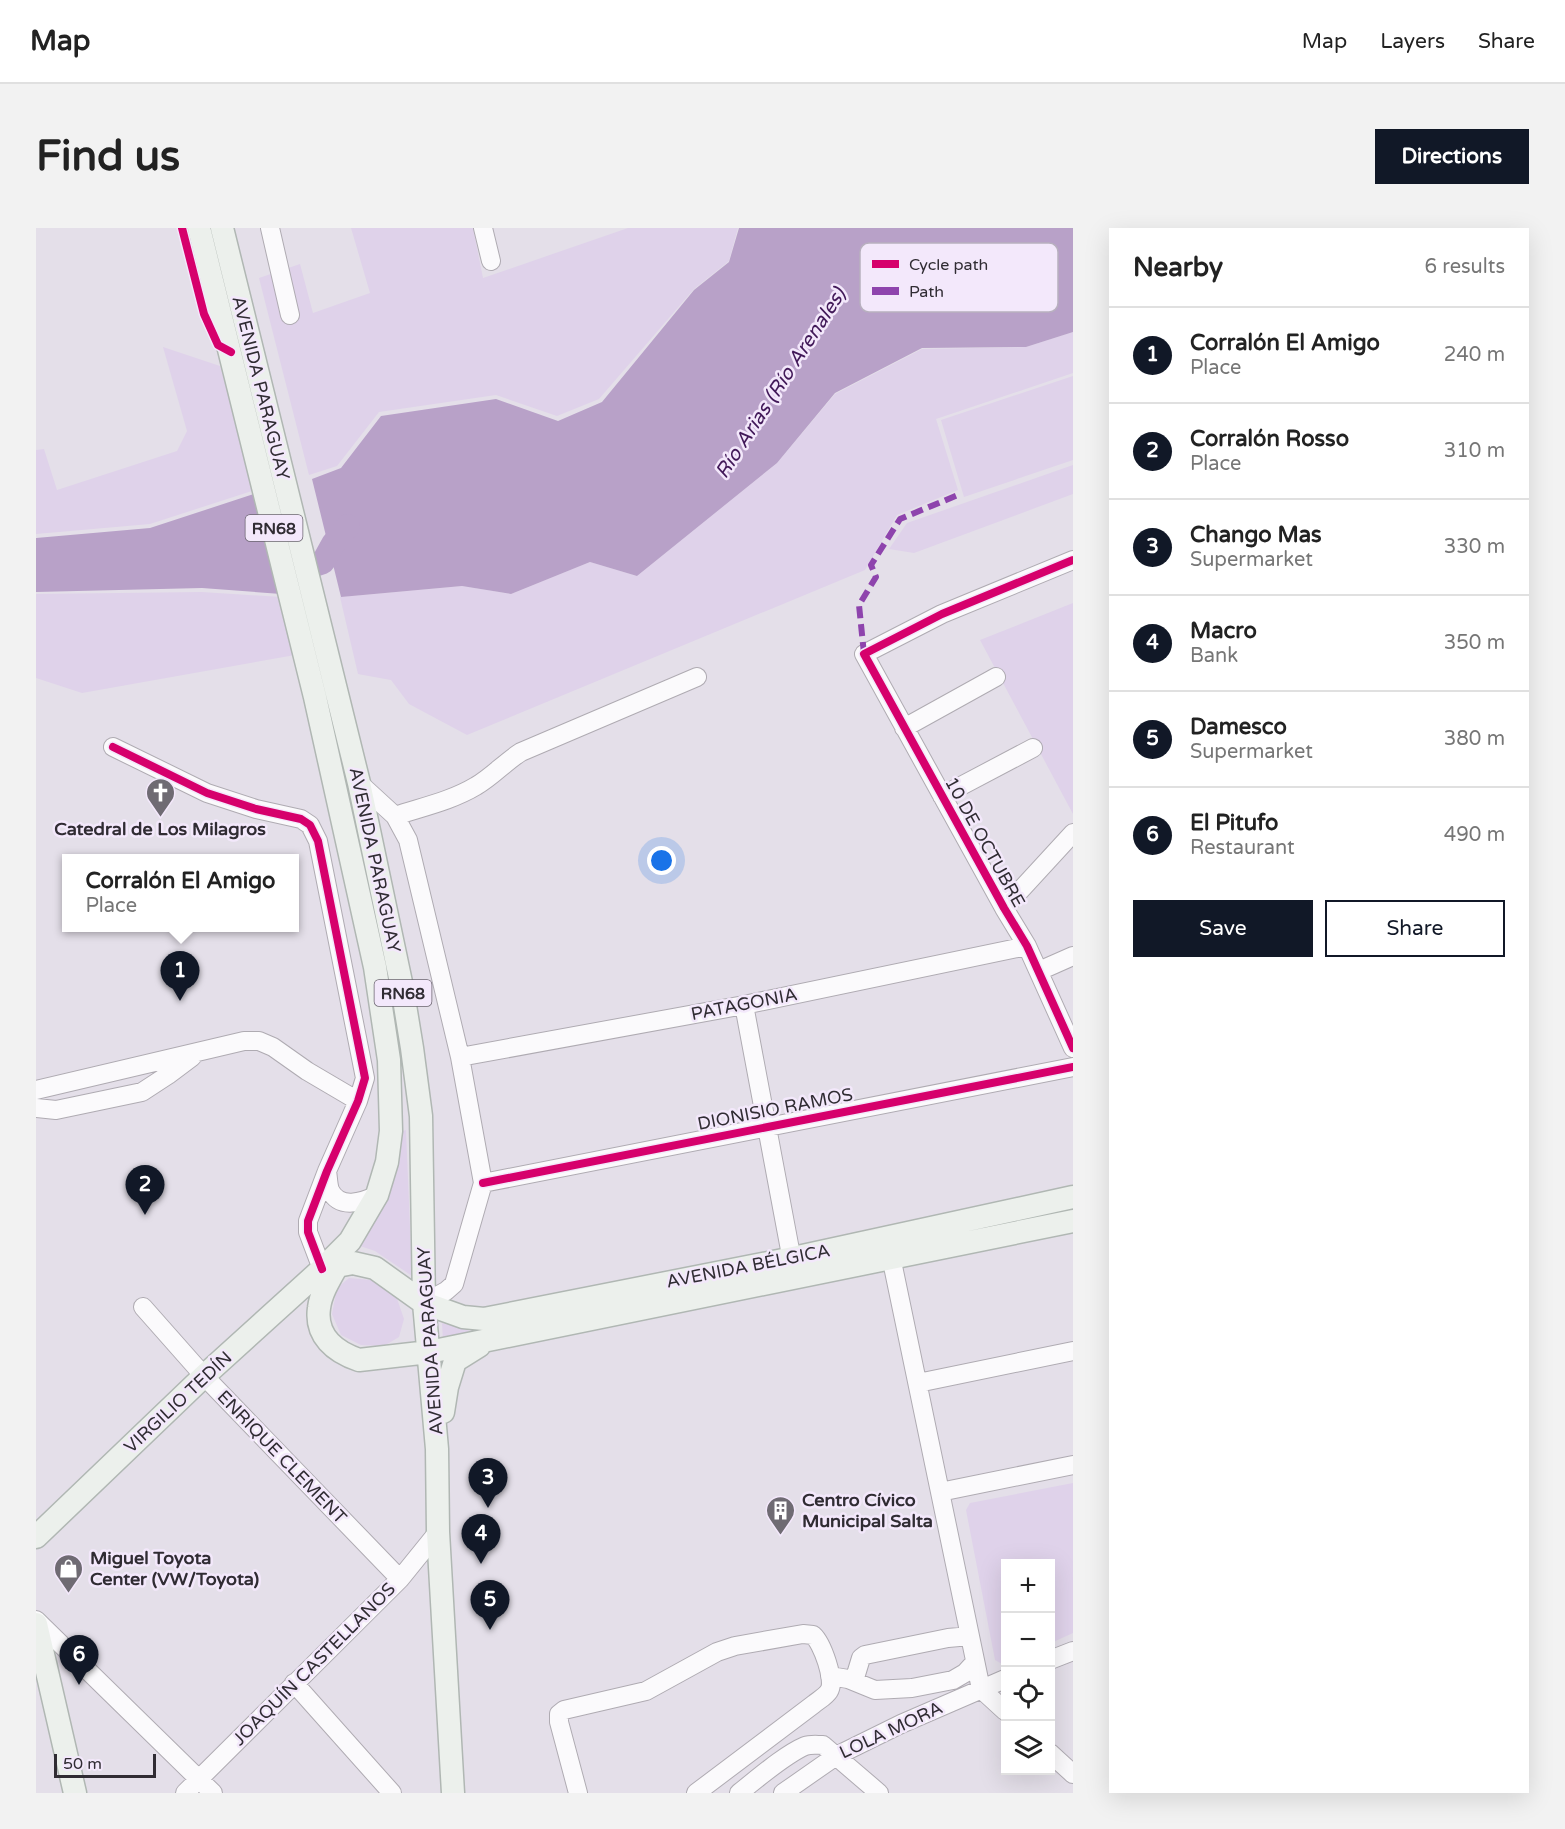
<!DOCTYPE html>
<html lang="en">
<head>
<meta charset="utf-8">
<style>
  :root { --surface:#fff; --page:#f2f2f2; --text:#222; --muted:#767676; --line:#e0e0e0; --accent:#111827 }
  body { margin:0; font-family:"Varela Round",sans-serif; background:var(--page); color:var(--text) }
  .controls { position:absolute; right:18px; bottom:18px; display:grid; overflow:hidden; border-radius:0px; box-shadow:0 6px 24px #0002 }
  .controls button { width:54px; height:54px; display:grid; place-items:center; padding:0; border:0; border-bottom:2px solid var(--line); background:var(--surface); color:var(--text); font:30px sans-serif }
  .scale { position:absolute; left:18px; bottom:15px; width:102px; box-sizing:border-box; padding-left:6px; border:3px solid #302c33; border-top:0; font-size:16px; line-height:21px; white-space:nowrap; color:#302c33; -webkit-text-stroke:4px #f3e8fb; paint-order:stroke }
  .you { position:absolute; left:626px; top:633px; width:21px; height:21px; margin:-15px; border:4px solid #fff; border-radius:50%; background:#1a73e8; box-shadow:0 0 0 9px #1a73e833 }
  .badge { display:grid; place-items:center; width:39px; height:39px; border-radius:50%; background:var(--accent); color:#fff; font-size:20px; font-weight:700 }
  .pin { position:absolute; translate:-50% -50px; filter:drop-shadow(0 2px 3px #0008) }
  .pin::after { content:''; position:absolute; top:32px; width:21px; height:18px; background:inherit; clip-path:polygon(0 0,100% 0,50% 100%) }
  .popup { position:absolute; left:26px; top:626px; width:237px; height:78px; box-sizing:border-box; display:grid; place-content:center; border-radius:0px; background:var(--surface); filter:drop-shadow(0 2px 4px #0005); font-size:20px; white-space:nowrap; color:var(--muted) }
  .popup b { font-size:22px; color:var(--text) }
  .popup::after { content:''; position:absolute; left:50%; top:100%; margin-left:-12px; border:12px solid transparent; border-top-color:var(--surface) }
  .list { margin:0; padding:0; list-style:none }
  h2 { display:flex; justify-content:space-between; align-items:center; height:78px; margin:0; padding:0 24px; font-size:26px }
  h2 small { font-size:20px; font-weight:400; color:var(--muted) }
  .list li { display:grid; grid-template-columns:39px 1fr auto; gap:18px; align-items:center; box-sizing:border-box; height:96px; padding:0 24px; border-top:2px solid var(--line) }
  .list b { display:block; font-size:22px; white-space:nowrap }
  .list p { margin:0; font-size:20px; white-space:nowrap; color:var(--muted) }
  .list em { font-size:20px; font-style:normal; color:var(--muted) }
  .actions { display:flex; gap:12px; padding:18px 24px }
  .actions a { flex:1; padding:14px 0; border:2px solid var(--accent); border-radius:0px; text-align:center; font-size:21px; color:var(--accent) }
  .actions .main { background:var(--accent); color:#fff }
  .icon { flex:none; width:33px; height:33px; fill:none; stroke:currentColor; stroke-width:2; stroke-linecap:round; stroke-linejoin:round }
  .map { position:relative; flex:none; width:1037px; height:1565px; overflow:hidden; border-radius:0px }
  header { display:flex; align-items:center; gap:36px; box-sizing:border-box; height:84px; padding:0 30px; background:var(--surface); border-bottom:2px solid var(--line) }
  header strong { font-size:28px }
  nav { display:flex; gap:33px; margin-inline-start:auto; font-size:21px }
  .intro { display:flex; align-items:center; justify-content:space-between; box-sizing:border-box; height:144px; padding:0 36px }
  h1 { margin:0; font-size:42px }
  .button { padding:15px 27px; border-radius:0px; background:var(--accent); color:#fff; font-size:21px; font-weight:700 }
  main { display:flex; gap:36px; padding:0 36px }
  aside { flex:1; background:var(--surface); border-radius:0px; box-shadow:0 6px 24px #0002 }
  .map>svg:first-child { display:block }
  .green { fill:#dfd2ea }
  .water { fill:#b8a1c8 }
  .lines { fill:none; stroke-linecap:round; stroke-linejoin:round }
  .river { stroke:#b8a1c8; stroke-width:24 }
  .minor-casing { stroke:#afabb2; stroke-width:20 }
  .major-casing { stroke:#b0b7b3; stroke-width:25 }
  .minor { stroke:#fbfafc; stroke-width:18 }
  .major { stroke:#ecf0ec; stroke-width:22 }
  .quiet { stroke:#8e44ad; stroke-width:6; stroke-dasharray:12 6; stroke-linecap:butt }
  .cycleway-casing { stroke:#f3e8fb; stroke-width:11 }
  .cycleway { stroke:#d6006c; stroke-width:8 }
  .labels { text-anchor:middle; stroke-width:5; stroke-linejoin:round; paint-order:stroke }
  .shield { fill:#f3e8fb; stroke:#6a646f; stroke-width:1.5 }
  .shield-label { font-size:16px; font-weight:bold; fill:#302c33 }
  .street-label { font-size:18px; fill:#302c33; stroke:#f3e8fb }
  .poi-label { font-size:18px; font-weight:bold; fill:#302c33; stroke:#f3e8fb; text-anchor:start }
  .water-label { font-size:20px; font-style:italic; fill:#411858; stroke:#f3e8fb }
  .key { fill:#f3e8fb; stroke:#b8b0bf; stroke-width:1.5 }
  .key-label { font-size:16px; fill:#302c33 }
</style>
</head>
<body>
<header>
<strong>Map</strong>
<nav><a>Map</a><a>Layers</a><a>Share</a></nav>
</header>
<div class="intro"><h1>Find us</h1><a class="button">Directions</a></div>
<main>
<div class="map">
<svg width="1037" height="1565" viewBox="0 0 1037 1565">
  <rect width="100%" height="100%" fill="#e4dfe9"/>
  <!-- green -->
  <path class="green" d="M315 0H437L447 50 592 0H702L693 33 658 61 563 171 521 188 460 167 343 184 301 238 273 247 223 50 264 36 277 85 334 65Z
    M1037 104V145L900 191 922 262 861 287 829 342 431 507 373 476 355 452 322 446 304 369 426 358 475 366 554 334 601 348 741 235 799 166 886 121 990 119Z
    M127 119 184 138 219 262 114 296 0 306V222L8 221 21 262 141 223 151 203Z
    M1037 148V232L928 269 905 192Z
    M1037 237V266L878 325 853 321 871 295Z
    M166 364 246 369 259 427 46 465 0 450V366Z
    M1037 375V586L944 412Z
    M370 902 376 1048 339 1023 324 1018 354 965 363 932 367 903Z
    M313 1050 335 1052 360 1068 368 1091 363 1109 348 1118 325 1117 305 1107 296 1086 301 1060Z
    M406 1095 434 1103 438 1105 407 1114Z
    M1037 1255V1405L1015 1415 1014 1336H969V1435L966 1436 959 1432 930 1282 934 1275Z"/>
  <!-- water -->
  <path class="water" d="M703 0H1037V104L990 119 886 120 799 165 741 235 601 348 554 334 475 366 426 358 305 369 276 251 305 240 345 188 460 171 522 193 566 174 658 62 693 34Z
    M221 265 245 366 166 360 0 364V310L114 300Z"/>
  <g class="lines">
    <!-- river -->
    <path class="river" d="M251 346 287 334 297 316 312 298"/>
    <defs>
      <path id="minor" d="M234 0 254 87
        M447 0 455 33
        M1037 332 906 386 828 426 968 680 991 718 1037 820
        M868 500 960 449
        M77 519 171 565 220 581 265 591 274 597 282 613 329 850 322 873 291 943 272 993V1004L286 1041
        M323 555 359 588 372 612 424 829 447 955 418 1056 410 1063 388 1075
        M906 568 997 520
        M359 588C386 579 415 573 440 558 456 549 469 534 485 524L661 449
        M968 680 1037 605
        M1003 743 1037 728
        M708 777 758 1043
        M424 829 708 777 991 718
        M0 862 208 813H223L237 819 271 843 322 873
        M0 880 20 882 106 864 132 847 156 829
        M291 943C292 948 292 957 294 962 303 982 327 974 341 967
        M447 955 1037 839
        M853 1019 945 1461 969 1483
        M107 1079 168 1148 364 1351
        M882 1155 1037 1123
        M904 1264 1037 1237
        M0 1392 177 1565
        M1014 1432 1037 1423
        M794 1448 812 1451 839 1462 876 1460 917 1452 929 1445 939 1434
        M818 1453 825 1430 829 1427 912 1410 934 1408
        M258 1455 356 1565
        M1014 1525 1037 1546
        M149 1565 364 1351 402 1304
        M542 1565 523 1494V1486L528 1482 610 1463 681 1424 699 1418 767 1406 777 1407C786 1415 800 1453 793 1463 790 1468 783 1472 778 1476L660 1565
        M703 1565C721 1551 748 1527 769 1518 775 1516 781 1517 787 1517L843 1565
        M747 1565 800 1528 865 1496 969 1451"/>
      <path id="major" d="M186 0 323 555 366 759 376 820 385 888 388 1075 401 1221 402 1304 417 1565
        M305 1031C297 1046 285 1063 283 1080 279 1108 299 1124 323 1132L393 1124 1037 993
        M290 1040 317 1035 339 1040 388 1075 427 1089 448 1091 757 1030 1037 969
        M407 1184 411 1159 419 1133 443 1118
        M0 1309 168 1148 286 1041 314 1013 341 967 351 934 355 903 353 832 339 739 279 469 163 0
        M0 1396 39 1565"/>
    </defs>
    <!-- minor casing -->
    <use href="#minor" class="minor-casing"/>
    <!-- major casing -->
    <use href="#major" class="major-casing"/>
    <!-- minor -->
    <use href="#minor" class="minor"/>
    <!-- major -->
    <use href="#major" class="major"/>
    <!-- quiet -->
    <path class="quiet" d="M828 426 823 377 840 349 835 337 864 291 922 267"/>
    <defs>
      <path id="cycleway" d="M146 0 168 86 182 117 195 124
        M1037 332 906 386 828 426 968 680 991 718 1037 820
        M77 519 171 565 220 581 265 591 274 597 282 613 329 850 322 873 291 943 272 993V1004L286 1041
        M447 955 1037 839"/>
    </defs>
    <!-- cycleway casing -->
    <use href="#cycleway" class="cycleway-casing"/>
    <!-- cycleway -->
    <use href="#cycleway" class="cycleway"/>
  </g>
  <!-- icons -->
  <defs>
    <symbol id="church-pin" viewBox="-11 -11 22 30"><path d="M0 17L-7.5 6A9.5 9.5 0 1 1 7.5 6Z" fill="#6f6b73" stroke="#f3e8fb"/><path d="M-1.2-6h2.4v3.5h3.3v2.4h-3.3V6h-2.4V-.1h-3.3v-2.4h3.3Z" fill="#fff"/></symbol>
    <symbol id="building-pin" viewBox="-11 -11 22 30"><path d="M0 17L-7.5 6A9.5 9.5 0 1 1 7.5 6Z" fill="#6f6b73" stroke="#f3e8fb"/><path d="M-4-6H4V6H1V3H-1V6H-4ZM-2.5-4.3h1.7v1.8h-1.7ZM.8-4.3h1.7v1.8H.8ZM-2.5-1h1.7V.8h-1.7ZM.8-1h1.7V.8H.8Z" fill="#fff"/></symbol>
    <symbol id="shop-pin" viewBox="-11 -11 22 30"><path d="M0 17L-7.5 6A9.5 9.5 0 1 1 7.5 6Z" fill="#6f6b73" stroke="#f3e8fb"/><path d="M-5-2.5h2.3a2.7 3.5 0 0 1 5.4 0H5L5.5 6h-11ZM-1.5-2.5h3a1.5 2.3 0 0 0-3 0Z" fill="#fff"/></symbol>
  </defs>
  <g fill-rule="evenodd">
    <use href="#church-pin" x="108" y="548" width="33" height="45"/>
    <use href="#building-pin" x="728" y="1266" width="33" height="45"/>
    <use href="#shop-pin" x="16" y="1324" width="33" height="45"/>
  </g>
  <g class="labels">
    <!-- shield labels -->
    <g class="shield">
      <rect x="209.5" y="287" width="57" height="26" rx="4.5"/>
      <rect x="338.5" y="752" width="57" height="26" rx="4.5"/>
    </g>
    <g class="shield-label">
      <text x="238" y="306">RN68</text>
      <text x="367" y="771">RN68</text>
    </g>
    <!-- street labels -->
    <g class="street-label">
      <text transform="translate(225 160) rotate(76)" y="6">AVENIDA PARAGUAY</text>
      <text transform="translate(949 614) rotate(61)" y="6">10 DE OCTUBRE</text>
      <text transform="translate(339 632) rotate(78)" y="6">AVENIDA PARAGUAY</text>
      <text transform="translate(708 776) rotate(-11)" y="6">PATAGONIA</text>
      <text transform="translate(739 881) rotate(-11)" y="6">DIONISIO RAMOS</text>
      <text transform="translate(712 1038) rotate(-11)" y="6">AVENIDA BÉLGICA</text>
      <text transform="translate(394 1113) rotate(-94)" y="6">AVENIDA PARAGUAY</text>
      <text transform="translate(142 1174) rotate(-43)" y="6">VIRGILIO TEDÍN</text>
      <text transform="translate(246 1229) rotate(46)" y="6">ENRIQUE CLEMENT</text>
      <text transform="translate(278 1436) rotate(-45)" y="6">JOAQUÍN CASTELLANOS</text>
      <text transform="translate(855 1502) rotate(-25)" y="6">LOLA MORA</text>
    </g>
    <!-- poi labels -->
    <g class="poi-label">
      <text x="124" y="607" text-anchor="middle">Catedral de Los Milagros</text>
      <text x="766" y="1278">Centro Cívico<tspan x="766" dy="21">Municipal Salta</tspan></text>
      <text x="54" y="1336">Miguel Toyota<tspan x="54" dy="21">Center (VW/Toyota)</tspan></text>
    </g>
    <!-- water labels -->
    <g class="water-label">
      <text transform="translate(744 155) rotate(-57)" y="7">Río Arias (Río Arenales)</text>
    </g>
  </g>
  <!-- legend -->
  <rect x="824" y="15" width="198" height="69" rx="9" class="key"/>
  <rect x="836" y="32" width="27" height="8" fill="#d6006c"/>
  <rect x="836" y="59" width="27" height="8" fill="#8e44ad"/>
  <g class="key-label">
    <text x="873" y="42">Cycle path</text>
    <text x="873" y="69">Path</text>
  </g>
</svg>
<div class="controls">
<button>+</button>
<button>−</button>
<button><svg class="icon" aria-label="locate" viewBox="0 0 24 24"><circle cx="12" cy="12" r="6"/><path d="M12 2v4M12 18v4M2 12h4M18 12h4"/></svg></button>
<button><svg class="icon" aria-label="layers" viewBox="0 0 24 24"><path d="M12 4l9 5-9 5-9-5zM3 14l9 5 9-5"/></svg></button>
</div>
<div class="scale">50 m</div>
<div class="you"></div>
<div class="pin badge" style="left:144px;top:773px">1</div>
<div class="popup"><b>Corralón El Amigo</b>Place</div>
<div class="pin badge" style="left:109px;top:987px">2</div>
<div class="pin badge" style="left:452px;top:1280px">3</div>
<div class="pin badge" style="left:445px;top:1336px">4</div>
<div class="pin badge" style="left:454px;top:1402px">5</div>
<div class="pin badge" style="left:43px;top:1457px">6</div>
</div>
<aside>
<h2>Nearby<small>6 results</small></h2>
<ul class="list">
<li><span class="badge">1</span><div><b>Corralón El Amigo</b><p>Place</p></div><em>240 m</em></li>
<li><span class="badge">2</span><div><b>Corralón Rosso</b><p>Place</p></div><em>310 m</em></li>
<li><span class="badge">3</span><div><b>Chango Mas</b><p>Supermarket</p></div><em>330 m</em></li>
<li><span class="badge">4</span><div><b>Macro</b><p>Bank</p></div><em>350 m</em></li>
<li><span class="badge">5</span><div><b>Damesco</b><p>Supermarket</p></div><em>380 m</em></li>
<li><span class="badge">6</span><div><b>El Pitufo</b><p>Restaurant</p></div><em>490 m</em></li>
</ul>
<div class="actions"><a class="main">Save</a><a>Share</a></div>
</aside>
</main>
</body>
</html>
